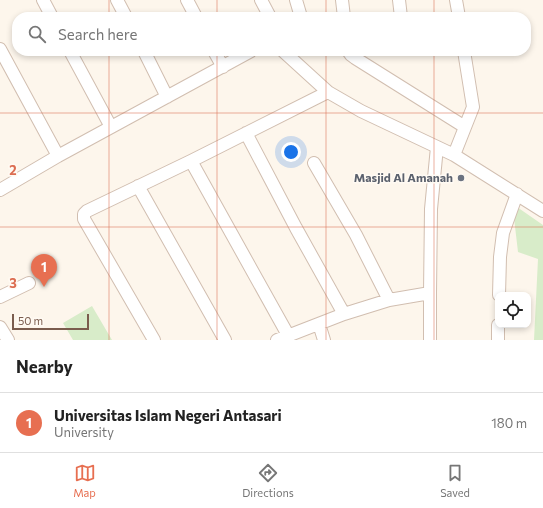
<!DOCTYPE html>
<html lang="en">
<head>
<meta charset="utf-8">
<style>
  :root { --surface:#fff; --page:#f6f6f6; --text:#222; --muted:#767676; --line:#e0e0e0; --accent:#e76f51 }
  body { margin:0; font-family:Commissioner,sans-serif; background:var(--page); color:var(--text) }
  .controls { position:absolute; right:12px; bottom:12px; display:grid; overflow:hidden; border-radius:8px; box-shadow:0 2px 6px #0003 }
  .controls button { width:36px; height:36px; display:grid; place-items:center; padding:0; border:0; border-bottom:1px solid var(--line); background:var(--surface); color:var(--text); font:20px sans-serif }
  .scale { position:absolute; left:12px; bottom:10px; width:77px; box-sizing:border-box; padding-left:4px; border:2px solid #7a5c4d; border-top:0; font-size:11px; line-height:14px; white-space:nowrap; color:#7a5c4d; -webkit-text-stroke:3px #fffaf3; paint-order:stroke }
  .you { position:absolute; left:291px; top:152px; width:14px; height:14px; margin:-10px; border:3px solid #fff; border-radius:50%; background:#1a73e8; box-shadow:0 0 0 6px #1a73e833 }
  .badge { display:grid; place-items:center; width:26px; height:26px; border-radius:50%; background:var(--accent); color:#fff; font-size:13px; font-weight:700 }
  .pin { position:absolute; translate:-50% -33px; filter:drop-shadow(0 1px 2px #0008) }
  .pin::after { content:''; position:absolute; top:21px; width:14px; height:12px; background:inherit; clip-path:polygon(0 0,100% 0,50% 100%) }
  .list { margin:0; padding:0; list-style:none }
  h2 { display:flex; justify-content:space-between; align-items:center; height:52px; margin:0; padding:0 16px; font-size:17px }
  h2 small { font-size:13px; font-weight:400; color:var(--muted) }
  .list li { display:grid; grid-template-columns:26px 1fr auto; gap:12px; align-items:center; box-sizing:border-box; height:60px; padding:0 16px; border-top:1px solid var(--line) }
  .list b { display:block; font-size:15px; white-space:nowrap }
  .list p { margin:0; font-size:13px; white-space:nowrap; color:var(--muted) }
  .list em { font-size:13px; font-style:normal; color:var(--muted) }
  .icon { flex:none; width:22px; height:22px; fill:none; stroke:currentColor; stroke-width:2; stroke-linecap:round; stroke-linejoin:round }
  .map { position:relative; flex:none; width:543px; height:340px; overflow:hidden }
  .search { position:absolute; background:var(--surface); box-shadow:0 2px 6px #0003; left:12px; right:12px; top:12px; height:44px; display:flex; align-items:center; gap:10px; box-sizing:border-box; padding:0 14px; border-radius:16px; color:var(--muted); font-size:15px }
  .sheet { height:112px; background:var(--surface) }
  nav { display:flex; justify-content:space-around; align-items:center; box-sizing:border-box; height:56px; border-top:1px solid var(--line); background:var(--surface); font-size:11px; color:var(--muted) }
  nav a { display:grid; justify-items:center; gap:2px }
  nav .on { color:var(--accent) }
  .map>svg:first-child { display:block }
  .green { fill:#d8ecc9 }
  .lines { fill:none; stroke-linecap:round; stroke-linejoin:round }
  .street-casing { stroke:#d1beb0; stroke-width:14 }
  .street { stroke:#fff; stroke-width:12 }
  .grid { fill:none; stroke:#dc6d51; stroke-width:1; stroke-opacity:0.55 }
  .worship-dot { fill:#6b7280; stroke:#fffaf3; stroke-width:1.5 }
  .labels { text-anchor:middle; stroke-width:3; stroke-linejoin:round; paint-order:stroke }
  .worship-label { font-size:12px; font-weight:bold; fill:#5b616d; stroke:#fffaf3; text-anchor:end }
  .grid-label { font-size:13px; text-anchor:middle; font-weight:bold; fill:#dc6d51; stroke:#fffaf3; stroke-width:3; stroke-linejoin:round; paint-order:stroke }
</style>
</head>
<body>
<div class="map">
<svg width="543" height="340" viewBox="0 0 543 340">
  <rect width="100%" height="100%" fill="#fdf6ec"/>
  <!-- green -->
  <path class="green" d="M517 207 543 225V340H534L538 259 518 252 514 218Z
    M92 306 112 340H73L63 323Z"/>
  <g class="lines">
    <defs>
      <path id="street" d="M43 0 52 17
        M117 0 126 17
        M187 0 196 17
        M261 0 270 17
        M296 0 301 17
        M342 0 344 17
        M399 0 401 17
        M456 0 459 17
        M0 49 58 156
        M70 51 111 127
        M144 51 167 97
        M214 51 223 67
        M283 51 328 92 361 111 454 155 543 211
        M348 51 351 55 355 58 465 127
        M246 133 296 228 344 314
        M454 155 473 107 464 51
        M191 161 288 335
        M314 163 356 235 389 300
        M138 186 225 340
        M0 190 58 156 251 51
        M430 293V340
        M499 295 500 257 503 233 517 194
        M0 297 29 283
        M319 324 324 340
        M0 327 8 340
        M154 340 84 219V214L87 211 191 161 328 92
        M277 340 344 314 389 300 430 293 431 209 437 147
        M498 340V325"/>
    </defs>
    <!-- street casing -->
    <use href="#street" class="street-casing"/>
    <!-- street -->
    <use href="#street" class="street"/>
  </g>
  <!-- grid -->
  <path class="grid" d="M109 0V17M217 0V17M326 0V17M434 0V17M109 51V340M217 51V340M326 51V340M434 51V340M0 113H543M0 227H543"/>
  <!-- markers -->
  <circle class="worship-dot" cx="461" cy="178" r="4"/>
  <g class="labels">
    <!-- worship labels -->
    <g class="worship-label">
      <text x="453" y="182">Masjid Al Amanah</text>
    </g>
  </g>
  <g class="grid-label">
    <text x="13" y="175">2</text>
    <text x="13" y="288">3</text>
  </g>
</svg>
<div class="controls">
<button><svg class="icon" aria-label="locate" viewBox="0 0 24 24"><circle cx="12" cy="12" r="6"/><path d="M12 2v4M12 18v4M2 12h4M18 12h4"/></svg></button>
</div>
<div class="scale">50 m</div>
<div class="you"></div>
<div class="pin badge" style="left:44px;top:287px">1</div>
<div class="search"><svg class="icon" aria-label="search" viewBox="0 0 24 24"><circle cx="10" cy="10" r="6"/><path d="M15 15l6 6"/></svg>Search here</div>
</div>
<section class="sheet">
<h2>Nearby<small></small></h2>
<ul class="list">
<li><span class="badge">1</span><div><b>Universitas Islam Negeri Antasari</b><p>University</p></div><em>180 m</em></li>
</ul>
</section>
<nav>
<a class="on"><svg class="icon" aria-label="map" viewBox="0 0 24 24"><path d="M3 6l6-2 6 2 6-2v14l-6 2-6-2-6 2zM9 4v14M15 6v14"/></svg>Map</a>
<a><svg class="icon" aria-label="directions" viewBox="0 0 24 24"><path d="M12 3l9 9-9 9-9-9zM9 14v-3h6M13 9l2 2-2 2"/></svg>Directions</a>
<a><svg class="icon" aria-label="saved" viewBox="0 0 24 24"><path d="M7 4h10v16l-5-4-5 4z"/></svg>Saved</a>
</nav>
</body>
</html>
